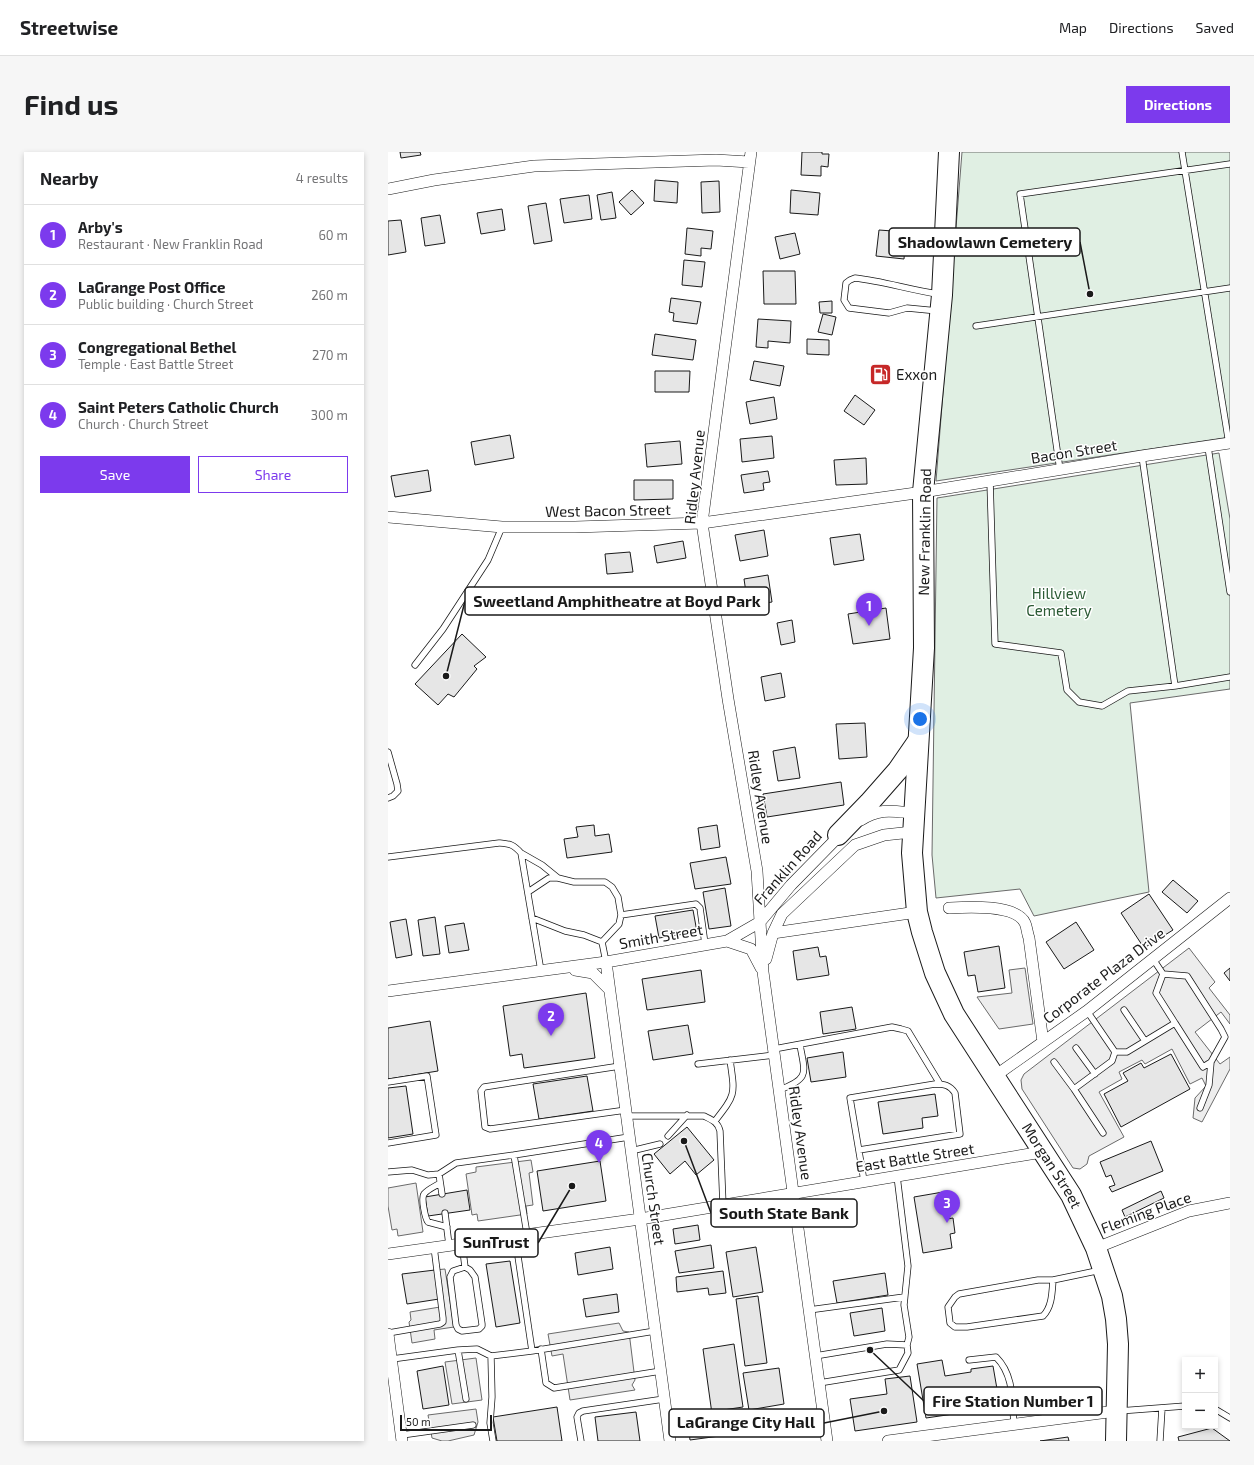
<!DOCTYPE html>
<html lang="en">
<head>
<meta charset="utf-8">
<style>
  :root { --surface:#fff; --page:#f6f6f6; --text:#202124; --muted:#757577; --line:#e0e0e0; --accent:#7c3aed }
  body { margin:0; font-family:"Exo 2",sans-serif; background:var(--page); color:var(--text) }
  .controls { position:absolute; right:12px; bottom:12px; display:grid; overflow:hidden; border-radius:0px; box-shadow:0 2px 6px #0003 }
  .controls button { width:36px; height:36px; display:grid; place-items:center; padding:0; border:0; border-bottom:1px solid var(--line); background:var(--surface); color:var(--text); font:20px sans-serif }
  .scale { position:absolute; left:12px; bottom:10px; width:92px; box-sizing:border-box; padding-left:4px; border:2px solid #1a1a1a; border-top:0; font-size:11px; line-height:14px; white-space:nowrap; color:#1a1a1a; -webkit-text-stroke:3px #fff; paint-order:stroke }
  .you { position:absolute; left:532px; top:567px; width:14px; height:14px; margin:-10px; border:3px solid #fff; border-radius:50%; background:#1a73e8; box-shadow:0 0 0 6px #1a73e833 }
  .badge { display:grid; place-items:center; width:26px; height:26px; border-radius:50%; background:var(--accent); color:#fff; font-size:13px; font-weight:700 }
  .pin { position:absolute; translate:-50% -33px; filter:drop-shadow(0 1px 2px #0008) }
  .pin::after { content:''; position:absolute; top:21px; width:14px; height:12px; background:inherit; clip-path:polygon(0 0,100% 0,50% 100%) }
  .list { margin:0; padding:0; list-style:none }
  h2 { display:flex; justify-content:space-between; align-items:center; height:52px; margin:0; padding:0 16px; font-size:17px }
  h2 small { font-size:13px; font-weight:400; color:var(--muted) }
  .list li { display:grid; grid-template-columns:26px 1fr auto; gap:12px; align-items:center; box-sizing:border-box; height:60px; padding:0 16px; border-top:1px solid var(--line) }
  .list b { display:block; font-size:15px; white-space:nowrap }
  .list p { margin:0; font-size:13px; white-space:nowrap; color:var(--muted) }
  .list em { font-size:13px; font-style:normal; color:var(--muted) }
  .actions { display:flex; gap:8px; padding:12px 16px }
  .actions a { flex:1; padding:9px 0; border:1px solid var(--accent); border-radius:0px; text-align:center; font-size:14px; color:var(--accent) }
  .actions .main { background:var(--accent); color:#fff }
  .map { position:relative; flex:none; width:842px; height:1289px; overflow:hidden; border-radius:0px }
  header { display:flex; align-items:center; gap:24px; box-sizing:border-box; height:56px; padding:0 20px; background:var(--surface); border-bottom:1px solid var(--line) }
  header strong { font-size:19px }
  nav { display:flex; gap:22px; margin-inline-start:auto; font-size:14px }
  .intro { display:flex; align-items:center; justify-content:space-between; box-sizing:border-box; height:96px; padding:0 24px }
  h1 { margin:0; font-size:28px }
  .button { padding:10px 18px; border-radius:0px; background:var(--accent); color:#fff; font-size:14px; font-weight:700 }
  main { display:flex; gap:24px; padding:0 24px }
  aside { flex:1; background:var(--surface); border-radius:0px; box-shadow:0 2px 6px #0003 }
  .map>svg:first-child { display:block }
  .green { fill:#e0efe3; stroke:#6a6a6a }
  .parking { fill:#ededed; stroke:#6a6a6a }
  .building { fill:#e6e6e6; stroke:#1a1a1a }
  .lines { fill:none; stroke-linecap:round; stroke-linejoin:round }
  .lane-casing { stroke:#1a1a1a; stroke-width:7 }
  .street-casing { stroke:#1a1a1a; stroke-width:12 }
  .highway-casing { stroke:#1a1a1a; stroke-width:22 }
  .lane { stroke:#fff; stroke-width:5.5 }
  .street { stroke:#fff; stroke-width:11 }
  .highway { stroke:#fff; stroke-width:20 }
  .labels { text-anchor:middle; stroke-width:3; stroke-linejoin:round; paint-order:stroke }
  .poi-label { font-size:15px; fill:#1a1a1a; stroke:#fff; text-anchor:start }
  .street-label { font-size:15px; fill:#1a1a1a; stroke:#fff }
  .park-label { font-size:15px; fill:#2b5a34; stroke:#fff }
  .leader { fill:none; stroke:#1a1a1a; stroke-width:1.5 }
  .callout-dot { fill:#1a1a1a; stroke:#fff; stroke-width:1.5 }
  .callout { fill:#fff; stroke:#1a1a1a; stroke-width:1.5 }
  .callout-label { font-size:16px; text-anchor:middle; font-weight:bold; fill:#1a1a1a }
</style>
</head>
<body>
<header>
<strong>Streetwise</strong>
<nav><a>Map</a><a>Directions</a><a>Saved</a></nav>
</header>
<div class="intro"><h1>Find us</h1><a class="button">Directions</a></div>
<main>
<aside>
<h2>Nearby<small>4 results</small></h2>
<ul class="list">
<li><span class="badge">1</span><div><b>Arby's</b><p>Restaurant · New Franklin Road</p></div><em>60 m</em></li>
<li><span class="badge">2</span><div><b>LaGrange Post Office</b><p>Public building · Church Street</p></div><em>260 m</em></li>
<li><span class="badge">3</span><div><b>Congregational Bethel</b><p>Temple · East Battle Street</p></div><em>270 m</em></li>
<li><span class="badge">4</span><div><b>Saint Peters Catholic Church</b><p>Church · Church Street</p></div><em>300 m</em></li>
</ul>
<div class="actions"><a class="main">Save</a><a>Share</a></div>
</aside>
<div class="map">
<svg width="842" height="1289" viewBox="0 0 842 1289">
  <rect width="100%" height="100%" fill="#fff"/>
  <!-- green -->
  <path class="green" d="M574 0H842V285L548 329Z
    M831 301 842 367V537L742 551 761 740 646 764 632 737 548 746 544 703 549 346Z"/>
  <!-- parking -->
  <path class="parking" d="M801 796 827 830 821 836 842 863V872L833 860 807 880 832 912 842 905V917L814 970 805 966 807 946 818 934 814 926 802 932 784 897 757 912 754 908 731 920 734 927 711 940 736 985 701 1004 699 1012 692 1017 685 1016 634 937 633 928 636 922Z
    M637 816 645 872 611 877 589 845 624 841 621 818Z
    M143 1008 145 1020 141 1021 145 1053 138 1054 139 1062 90 1069 89 1062 84 1063 78 1022 88 1020V1015Z
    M28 1031 35 1080 10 1084 9 1077 4 1078 0 1054V1036Z
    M57 1117 66 1175 46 1178 47 1187 24 1191 21 1170 23 1168 22 1160 52 1155 47 1118Z
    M231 1171 235 1179 241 1180 247 1228 244 1233 247 1238 182 1248 175 1202 164 1204 160 1182Z
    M88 1206 94 1248 64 1252 57 1210Z
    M88 1257 90 1270 86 1283 60 1289H54L44 1286 40 1263Z"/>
  <!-- building -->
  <path class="building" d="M12 0H32L33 3 13 6Z
    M414 0H434V2H441L440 15 433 14V24L413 23Z
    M267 28 290 30 289 51 266 49Z
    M331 29 332 60 314 61 313 30Z
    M244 38 256 51 243 63 231 50Z
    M403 38 432 41 430 63 402 61Z
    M224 40 228 66 213 68 209 43Z
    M201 43 204 67 176 71 172 47Z
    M158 51 164 89 146 92 140 54Z
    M114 57 117 78 93 82 89 61Z
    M52 63 57 91 37 94 33 66Z
    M13 68 18 100 0 103V69Z
    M299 76 325 79 323 97 313 96V104L297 102Z
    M491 78 518 80 516 107 488 104Z
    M407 81 412 102 392 107 387 85Z
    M296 108 317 110 314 135 294 133Z
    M375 119H407L408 152H376Z
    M283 146 313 150 309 172 285 169 286 161 281 160Z
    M444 149V161H432L431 150Z
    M435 162 448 165 444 183 430 180Z
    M370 167 403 169 402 191 380 189V196L368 195Z
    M267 182 308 188 305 208 264 203Z
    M419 187 441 188V203L419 202Z
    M366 209 396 214 392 234 362 228Z
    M267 219H302L301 240H267Z
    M467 243 487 258 476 273 456 259Z
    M386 245 389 267 362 272 358 250Z
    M122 283 126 306 87 313 83 290Z
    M384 284 386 306 354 310 352 287Z
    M292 289 294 312 259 315 257 292Z
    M478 306 479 332 448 333 446 308Z
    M40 318 43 339 7 345 3 324Z
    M380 319 382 330 375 331 376 338 356 341 353 323Z
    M246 328H285V347L246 348Z
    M376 378 380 404 352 409 347 383Z
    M472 382 476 408 446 413 442 386Z
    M295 389 298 406 269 411 266 394Z
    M242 400 245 420 219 422 217 402Z
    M380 423 384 450 360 454 356 427Z
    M498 456 502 487 465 492 460 462Z
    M404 468 407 490 393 493 389 471Z
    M74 482 98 505 86 514 89 517 66 545 60 542 50 553 27 532Z
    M393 521 397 545 377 549 373 525Z
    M477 571 479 605 451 607 448 572Z
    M407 595 412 626 390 629 385 599Z
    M453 630 456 653 379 665 375 642Z
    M206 673 207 684 221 682 224 700 179 706 176 687 190 685 188 675Z
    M329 673 332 695 313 698 310 676Z
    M338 705 343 732 307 737 302 711Z
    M785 728 810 749 799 761 774 740Z
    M337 736 343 774 321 777 315 740Z
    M761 742 785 778 756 796 733 761Z
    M305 758 309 780 271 786 267 764Z
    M47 765 52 802 35 804 30 768Z
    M18 767 24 803 8 806 2 770Z
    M688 770 706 798 676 817 658 790Z
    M76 771 81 798 61 801 57 774Z
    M611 794 617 836 590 840 587 823 580 824 576 800Z
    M430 795 432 805 438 804 441 823 409 828 405 799Z
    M842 816V829L836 821Z
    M313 818 317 850 259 858 254 827Z
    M198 841 207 906 136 916 134 902 122 904 115 854Z
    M464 855 468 877 435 882 432 860Z
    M42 869 50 919 0 927V876Z
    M300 873 305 902 265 908 260 879Z
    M455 900 458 925 423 930 419 906Z
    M783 902 802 937 733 975 716 942 740 929 735 921 753 911 756 916Z
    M199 924 205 959 151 967 145 932Z
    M18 934 25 982 0 986V936Z
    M547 942 550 964 534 966 535 976 495 982 490 950Z
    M299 975 326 1008 308 1023 297 1009 282 1022 266 1002Z
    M763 989 775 1019 724 1040 721 1035 727 1033 723 1023 718 1025 712 1010Z
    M212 1009 218 1049 155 1059 149 1019Z
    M79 1038 82 1058 40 1064 37 1045Z
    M773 1039 776 1046 737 1065 734 1058Z
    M555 1040 559 1067 565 1066 567 1081 562 1082 564 1096 535 1101 526 1045Z
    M310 1073 312 1088 287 1092 285 1077Z
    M323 1093 326 1116 291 1121 287 1099Z
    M222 1095 225 1117 190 1123 187 1101Z
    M368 1095 375 1140 345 1145 338 1100Z
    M122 1109 132 1171 108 1175 98 1112Z
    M47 1118 51 1147 19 1152 14 1122Z
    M335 1119 338 1141 321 1143 320 1136 289 1140 288 1125Z
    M497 1121 500 1143 449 1151 445 1129Z
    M229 1142 231 1160 198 1165 195 1147Z
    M370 1144 379 1211 357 1214 348 1147Z
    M494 1156 497 1179 466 1184 462 1161Z
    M346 1192 355 1255 335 1258 339 1283 302 1288 299 1265 324 1262 315 1197Z
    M554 1208 557 1224 583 1220V1217L605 1214 609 1237 604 1238 607 1256 538 1266 529 1212Z
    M55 1214 61 1253 35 1257 29 1219Z
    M391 1216 396 1252 361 1258 355 1221Z
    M522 1224 529 1270 467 1279 462 1247 499 1242 497 1227Z
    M169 1255 174 1289H109L105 1265Z
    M248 1260 252 1289H210L207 1265Z
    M824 1276 842 1289H791L790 1285Z
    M680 1285 681 1289H652Z"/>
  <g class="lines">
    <defs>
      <path id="lane" d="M794 0 841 292
        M550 159 519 156 501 161 461 156 456 148 458 131 462 128 467 126C495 129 522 138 550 142
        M588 174 842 136
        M820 295 842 440
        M672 318 632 42 842 12
        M602 329 607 492 673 501 679 538 691 550 714 554 740 539 787 534 754 304
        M27 513 55 477 100 408 114 375
        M787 534 842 525
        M0 600 9 632 10 639 5 644 0 646
        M133 701 154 713 170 726
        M0 705 111 691C122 692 125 692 133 701L153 819
        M140 740 161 726H170L186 730H217L224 735 230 745 233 763 231 772 214 790 218 810
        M233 763 308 752 312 756 317 792
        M144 766 177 779 196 783 214 790
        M775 822 768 841 787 871
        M736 858 757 889
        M699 859 727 900 724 909 686 937 715 981
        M688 896 707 922
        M386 897 504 875 513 877 520 879 552 932
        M727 900H739L787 871 815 915 823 910 837 885 833 877 799 824 775 822 765 807
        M666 910 686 937
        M310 912 386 903
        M232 914 96 935 93 939 97 975 102 977 238 958
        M0 930 39 924 48 983 0 991
        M391 938C422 927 417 921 412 893
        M812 956 821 933 823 910
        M238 964H316C324 968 330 970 332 979L335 1053
        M327 969C348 942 347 943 342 908
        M280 984 299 963
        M471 998 572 982 567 941C562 933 556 932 547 932L462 946 476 1029
        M243 999 272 992
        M0 1020 24 1018 40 1023 51 1022 68 1011 126 1003
        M51 1022 54 1042
        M509 1024 520 1114 516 1153 521 1185 519 1193
        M52 1031C48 1034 40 1037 36 1042 33 1046 37 1066 40 1070L59 1075
        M57 1061 61 1093
        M139 1082 126 1003 241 985
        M127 1084 144 1199 267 1179
        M74 1091 77 1115 82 1118 87 1125 94 1172V1174L91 1177 74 1179 70 1177 68 1173 62 1125 65 1119 77 1115
        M665 1128C664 1141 664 1155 655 1164L579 1175H567L562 1171 560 1155 567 1145 571 1142 650 1128H665L713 1118
        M421 1158 516 1145
        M0 1181 52 1172 55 1170V1166L46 1095
        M153 1197 158 1231 166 1236 273 1219
        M70 1198 89 1197 103 1204
        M427 1204 499 1192 519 1193 520 1201 511 1218 431 1231
        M4 1207 70 1198 78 1247
        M581 1208 608 1205C626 1223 624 1248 626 1273
        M827 1257 842 1266
        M731 1259 797 1254
        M14 1283 85 1273
        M105 1289 102 1271 104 1245 103 1204 144 1199
        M193 1289 189 1265 191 1261 195 1259 276 1247
        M772 1289 774 1256"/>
      <path id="street" d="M363 0 314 371 340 547 369 719 375 820 439 1289
        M0 37 46 28 146 14 328 8 361 10
        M0 365 114 375H187L314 371 535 340 754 304 842 291
        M473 668C491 656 504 659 525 661
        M561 756C579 755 628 752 637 771 639 775 639 781 641 786L655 890
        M385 781 529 760
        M339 789 363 797 373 816
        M378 807 385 781 394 762 467 693 496 683 524 680
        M218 810 282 1289
        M187 818 205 821 222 838
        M0 839 218 810 339 789 372 770 403 733 454 681
        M607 924 699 859 842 746
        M708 1096 801 1059 842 1051
        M0 1102 252 1067 654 1000
        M0 1182 14 1289
        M500 1289 728 1259"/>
      <g id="highway">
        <path id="s1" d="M561 0 554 143 535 340 536 496 524 701 529 760 534 780 547 821 566 862 683 1043 708 1096 724 1144 728 1167 730 1192 728 1289"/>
        <path d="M450 683 481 651 510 618 530 589"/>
      </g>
    </defs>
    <!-- lane casing -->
    <use href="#lane" class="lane-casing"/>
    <!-- street casing -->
    <use href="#street" class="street-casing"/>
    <!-- highway casing -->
    <use href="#highway" class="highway-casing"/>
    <!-- lane -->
    <use href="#lane" class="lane"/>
    <!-- street -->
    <use href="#street" class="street"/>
    <!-- highway -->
    <use href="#highway" class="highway"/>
  </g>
  <!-- icons -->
  <defs>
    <symbol id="fuel-square" viewBox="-11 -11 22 22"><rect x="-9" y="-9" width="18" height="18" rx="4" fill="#c62828" stroke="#fff"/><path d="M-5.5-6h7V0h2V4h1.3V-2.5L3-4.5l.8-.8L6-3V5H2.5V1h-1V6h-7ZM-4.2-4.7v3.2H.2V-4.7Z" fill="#fff"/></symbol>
  </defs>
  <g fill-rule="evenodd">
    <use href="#fuel-square" x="480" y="210" width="25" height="25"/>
  </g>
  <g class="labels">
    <!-- poi labels -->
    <g class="poi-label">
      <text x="508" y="228">Exxon</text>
    </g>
    <!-- street labels -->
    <g class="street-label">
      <text transform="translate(686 300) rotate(-9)" y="5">Bacon Street</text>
      <text transform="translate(307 325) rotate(-84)" y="5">Ridley Avenue</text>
      <text transform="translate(220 359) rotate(-1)" y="5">West Bacon Street</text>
      <text transform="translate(537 380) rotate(-89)" y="5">New Franklin Road</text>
      <text transform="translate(372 645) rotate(81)" y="5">Ridley Avenue</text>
      <text transform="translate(400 716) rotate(-48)" y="5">Franklin Road</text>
      <text transform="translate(273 785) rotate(-10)" y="5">Smith Street</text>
      <text transform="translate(716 824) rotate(-37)" y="5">Corporate Plaza Drive</text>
      <text transform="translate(412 981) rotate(82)" y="5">Ridley Avenue</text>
      <text transform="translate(527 1006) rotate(-9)" y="5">East Battle Street</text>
      <text dy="5" stroke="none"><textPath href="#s1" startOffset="1051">Morgan Street</textPath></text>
      <text transform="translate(265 1047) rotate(82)" y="5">Church Street</text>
      <text transform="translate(758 1061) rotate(-20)" y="5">Fleming Place</text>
    </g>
    <!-- park labels -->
    <g class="park-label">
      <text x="671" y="447">Hillview<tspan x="671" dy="17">Cemetery</tspan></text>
    </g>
  </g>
  <!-- callouts -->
  <path class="leader" d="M702 142L692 90M58 524L77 449M296 989L323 1061M184 1034L150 1091M482 1198L536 1249M496 1259L436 1271"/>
  <g class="callout-dot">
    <circle cx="702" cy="142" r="4"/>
    <circle cx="58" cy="524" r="4"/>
    <circle cx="296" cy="989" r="4"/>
    <circle cx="184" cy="1034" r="4"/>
    <circle cx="482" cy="1198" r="4"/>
    <circle cx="496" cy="1259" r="4"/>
  </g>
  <g class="callout">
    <rect x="501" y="76" width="191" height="28" rx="4"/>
    <rect x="77" y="435" width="304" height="28" rx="4"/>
    <rect x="323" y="1047" width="146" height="28" rx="4"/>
    <rect x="67" y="1077" width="83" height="28" rx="4"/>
    <rect x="536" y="1235" width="178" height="28" rx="4"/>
    <rect x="281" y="1257" width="155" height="28" rx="4"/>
  </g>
  <g class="callout-label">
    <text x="597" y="96">Shadowlawn Cemetery</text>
    <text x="229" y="455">Sweetland Amphitheatre at Boyd Park</text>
    <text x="396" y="1067">South State Bank</text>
    <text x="108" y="1096">SunTrust</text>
    <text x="625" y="1255">Fire Station Number 1</text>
    <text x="358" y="1276">LaGrange City Hall</text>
  </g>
</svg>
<div class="controls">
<button>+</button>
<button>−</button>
</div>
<div class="scale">50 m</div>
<div class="you"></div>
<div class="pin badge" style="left:481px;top:474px">1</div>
<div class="pin badge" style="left:163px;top:884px">2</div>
<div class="pin badge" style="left:559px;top:1071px">3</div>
<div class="pin badge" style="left:211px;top:1011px">4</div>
</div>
</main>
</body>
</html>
